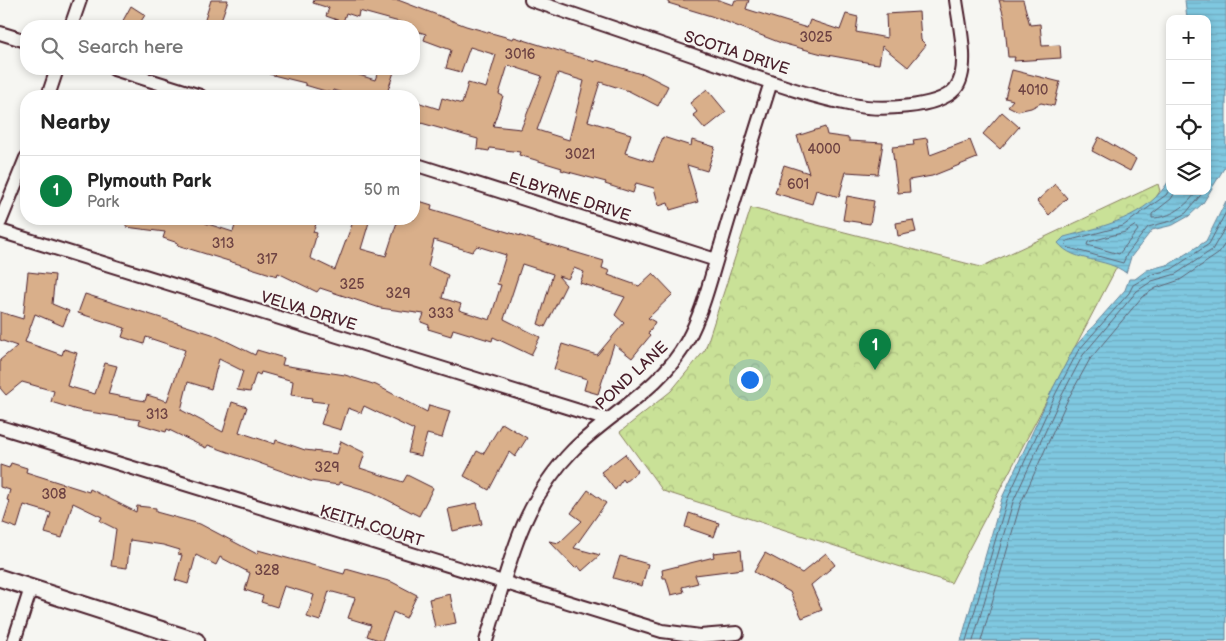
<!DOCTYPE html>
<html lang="en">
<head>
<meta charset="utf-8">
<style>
  :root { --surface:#fff; --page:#f2f2f2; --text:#222; --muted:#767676; --line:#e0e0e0; --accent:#0b8043 }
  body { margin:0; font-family:"Balsamiq Sans",sans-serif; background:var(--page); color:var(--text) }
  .controls { position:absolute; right:15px; top:15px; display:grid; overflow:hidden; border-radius:10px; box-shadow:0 2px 8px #0003 }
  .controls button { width:45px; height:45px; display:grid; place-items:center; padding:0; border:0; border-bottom:1px solid var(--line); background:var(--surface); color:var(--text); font:25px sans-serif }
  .you { position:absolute; left:749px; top:379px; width:18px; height:18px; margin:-12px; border:4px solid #fff; border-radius:50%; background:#1a73e8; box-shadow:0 0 0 8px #1a73e833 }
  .badge { display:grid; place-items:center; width:32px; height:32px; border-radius:50%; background:var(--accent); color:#fff; font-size:16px; font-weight:700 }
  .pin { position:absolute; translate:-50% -41px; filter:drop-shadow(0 1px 2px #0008) }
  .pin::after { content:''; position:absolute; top:26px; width:18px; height:15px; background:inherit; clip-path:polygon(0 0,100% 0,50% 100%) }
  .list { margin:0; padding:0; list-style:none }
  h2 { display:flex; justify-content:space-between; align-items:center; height:65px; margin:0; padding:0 20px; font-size:21px }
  h2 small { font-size:16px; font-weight:400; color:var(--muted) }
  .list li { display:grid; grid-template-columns:32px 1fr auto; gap:15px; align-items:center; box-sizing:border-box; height:70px; padding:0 20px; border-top:1px solid var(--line) }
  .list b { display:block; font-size:19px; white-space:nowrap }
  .list p { margin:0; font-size:16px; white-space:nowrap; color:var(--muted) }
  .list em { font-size:16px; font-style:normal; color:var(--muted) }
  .icon { flex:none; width:28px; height:28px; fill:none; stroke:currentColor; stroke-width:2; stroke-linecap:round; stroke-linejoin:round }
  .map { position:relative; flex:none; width:1226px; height:641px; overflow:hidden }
  .search { position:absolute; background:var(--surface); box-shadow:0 2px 8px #0003; left:20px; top:20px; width:400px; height:55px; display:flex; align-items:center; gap:12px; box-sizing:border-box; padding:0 18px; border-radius:20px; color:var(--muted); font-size:19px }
  .panel { position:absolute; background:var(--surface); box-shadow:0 2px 8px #0003; left:20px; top:90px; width:400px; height:135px; border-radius:20px }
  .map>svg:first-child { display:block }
  .park { fill:url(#park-crowns); stroke:#8a8061 }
  .water { fill:url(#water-rules); stroke:#6a8498 }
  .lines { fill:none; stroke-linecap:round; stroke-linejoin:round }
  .shore { stroke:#5f6373; stroke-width:1 }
  .building { fill:#d9af8a; stroke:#4a1f2b; fill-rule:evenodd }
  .minor-casing { stroke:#4a1f2b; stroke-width:16 }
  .tertiary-casing { stroke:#4a1f2b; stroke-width:20 }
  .minor { stroke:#f6f6f2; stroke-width:12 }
  .tertiary { stroke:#f6f6f2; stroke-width:16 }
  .labels { text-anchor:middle; stroke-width:4; stroke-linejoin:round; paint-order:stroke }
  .number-label { font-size:14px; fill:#6e4343 }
  .street-label { font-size:16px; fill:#4a1f2b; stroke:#f6f6f2 }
</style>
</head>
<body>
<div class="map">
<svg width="1226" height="641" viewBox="0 0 1226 641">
  <defs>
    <pattern id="park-crowns" width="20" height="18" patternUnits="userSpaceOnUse" patternTransform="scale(1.25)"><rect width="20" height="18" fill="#c9e197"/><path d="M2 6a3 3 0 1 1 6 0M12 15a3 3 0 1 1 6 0" fill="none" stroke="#aec182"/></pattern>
    <pattern id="water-rules" width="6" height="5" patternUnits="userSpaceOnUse" patternTransform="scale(1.25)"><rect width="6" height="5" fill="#7fc8e0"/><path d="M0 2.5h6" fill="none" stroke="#6fabc0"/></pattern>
  </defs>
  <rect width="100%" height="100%" fill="#f6f6f2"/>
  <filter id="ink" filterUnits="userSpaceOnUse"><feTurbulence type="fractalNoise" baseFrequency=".02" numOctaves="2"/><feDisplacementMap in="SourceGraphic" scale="10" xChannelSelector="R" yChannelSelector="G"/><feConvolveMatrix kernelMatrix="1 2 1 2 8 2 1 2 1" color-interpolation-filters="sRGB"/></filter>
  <g filter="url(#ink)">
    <!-- park -->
    <path class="park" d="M1158 184 1160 191 1140 223 951 583 663 491 620 432 671 391 705 350 751 208 981 267Z"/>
    <!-- water -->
    <path class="water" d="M1185 0H1226V165L1203 203 1189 216 1173 225 1152 230 1131 257 1126 273C1106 257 1074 263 1058 243L1064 237C1104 226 1147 218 1170 179V191H1207V19H1187Z
      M1226 201V641H961L1002 498 1052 390 1074 348 1125 290 1129 279H1135L1147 270 1170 264 1206 241Z"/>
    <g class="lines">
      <!-- shore -->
      <path class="shore" d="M1170 189 1166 195 1123 226 1067 241 1066 245 1069 248 1123 263 1127 254 1148 227 1171 221 1186 213 1204 191
        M1176 191 1171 199 1152 214V218C1170 218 1187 206 1197 191
        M1135 226 1138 230 1119 254 1087 245 1088 242 1125 232Z
        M966 641 1007 500 1056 393 1078 351 1129 293 1133 285 1150 275 1172 269 1209 244 1226 212
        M973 641 1013 502 1062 395 1083 355 1137 291 1152 281 1176 274 1212 250 1226 226
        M981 641 1020 505 1068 399 1090 359 1142 297 1156 288 1180 280 1218 254 1226 242"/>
    </g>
    <!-- building -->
    <path class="building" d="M211 0H228L219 26H203Z
      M314 0H398L466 26 513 39 514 37 595 62 596 60 641 74 642 73 668 86 658 106 629 91 600 82 588 121 631 134 625 153 653 162 663 137 691 146 692 140 715 147 707 171 687 165 698 202 670 210 668 203 659 206 654 188 636 183 633 193 605 184 606 182 561 170 562 168 519 155 520 152 490 148 489 151 477 149 478 139 414 121V101L439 109 442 98 462 104 468 83 486 88 496 55 470 47 461 72 446 68 451 50 424 40 426 34 416 31 414 26 359 11 358 17 346 13 343 22 326 16 329 8 313 3ZM508 65 542 76 521 129 493 126 503 96 499 94ZM558 73 584 81 569 140 537 130Z
      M669 0H719L733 5 735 0H749L746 9 807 28 810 20 840 30 846 14 858 17 856 32 887 38 886 14 919 12 921 40 926 45 908 67 882 46 879 64 871 63 822 54 781 43 711 16 668 3Z
      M999 0H1023L1030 25 1040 24 1042 46 1060 45 1061 58 1014 61 1015 57H1008L1004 17Z
      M131 6 145 15 138 26H120Z
      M269 69H340L375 80 379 69H395L386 96H353L333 90 332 93 305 85V83L269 74Z
      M1012 70 1060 82 1054 106 1041 103 1031 108 1018 111 1008 106 1013 100 1005 98Z
      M707 89 726 112 705 129 693 115 697 112 690 103Z
      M1002 112 1019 127 1000 149 983 134Z
      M825 127 827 135 849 138V141L883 143 878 174 846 172 839 197 816 190 812 204 775 193 784 165 809 173 797 136Z
      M1099 137 1136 159 1130 171 1092 151Z
      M927 138 930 155 970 140 977 158 932 176 909 180 910 192 898 193 892 147 914 145 913 140Z
      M1055 184 1067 198 1049 215 1037 201Z
      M847 196 874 201 870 224 843 220Z
      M419 201 432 205 431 209 604 261 602 268 610 271 608 275 639 286 653 273 673 294 648 318 655 322 648 334 650 336 632 358 614 344 598 394 584 390 587 379 554 369 562 344 597 355 624 323 615 315 625 297 580 283 584 272 574 268 568 279 558 276 566 285 545 327 538 324 553 274 522 264 504 319 540 337 531 355 493 337 492 341 453 329 451 336 428 329 429 325 421 322 424 314 380 308 320 288 317 292 278 273 277 276 177 245 178 243 163 238 165 232 126 227V219H206L205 223 233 232 237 219H318L313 232 317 233 310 258 335 270 354 219H370L361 249 386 256 398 219H414V204L418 205ZM434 240 472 252 477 246 506 255 497 284 501 285 490 320 459 310 461 304 442 298 448 275 428 266Z
      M913 220 916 232 898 236 896 223Z
      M28 272 55 275 52 304 69 311 63 326 35 314 25 342 62 355 64 349 77 353 67 386 95 394 105 363 117 366 108 394 145 401 147 395 167 401 185 350 146 337 144 344 122 337 125 328 78 313 85 294 212 334 255 355 257 350 284 358 282 365 345 375 376 385 427 412 429 405 450 411 442 438 427 434 421 456 408 453 414 430 364 406 361 413 348 408 341 430 321 424 328 403 311 401 312 398 291 395 293 381 261 372 260 375 256 373 250 392 237 390 243 371 219 359 211 389 188 382 181 410 223 432 232 402 247 407 239 432 275 444 276 440 305 450 337 454 341 441 365 453 360 468 403 482 407 475 433 488 419 516 372 492 339 482V485L310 481 208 445 206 448 167 429 166 432 139 424 140 420 77 410 51 402 54 391 22 382 6 395 0 388V360L17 346 0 340V312L23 319Z
      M502 423 527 438 515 457 509 452 489 490 464 476 477 451 483 454Z
      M625 454 638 471 625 482 623 479 615 490 601 472Z
      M11 463 27 468 26 472 89 492 90 489 136 512 137 506 156 508V512L200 524 257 554 258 550 344 574 346 569 392 582 417 595 406 618 393 612 382 641 367 636 371 625 348 618 355 598 329 591 320 621 307 617 314 595 284 586 277 607 261 602 263 596 245 590 250 573 220 557 216 565 196 555 188 584 175 580 182 555 178 554 180 550 163 545 130 540 127 568 111 566 116 529 100 521 102 517 73 503 62 538 45 533 51 513 24 505 17 528 3 523 10 501 7 500 10 490 0 487V465L9 468Z
      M588 490 606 503 574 548 600 555 582 571 578 566 575 568 549 541 559 543 582 521 571 513Z
      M477 503 482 524 453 531 448 509Z
      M689 513 719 523 714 537 685 527Z
      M741 550 743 569 695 575 698 583 682 587 684 592 671 595 666 578H663L662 570 714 557 713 553Z
      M765 553 802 573 826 553 835 565 811 585 822 610 802 618 790 592 754 572Z
      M620 556 648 564 642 586 613 578Z
      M450 594 456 623 435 627 429 599Z"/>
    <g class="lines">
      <defs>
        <path id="minor" d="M531 0C593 21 656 42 718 64 762 79 807 96 853 105 878 110 937 109 955 89 971 71 959 23 956 0
          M71 26 80 0
          M0 33 26 41
          M114 69 200 96
          M48 96 57 69
          M414 164 716 260
          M0 222 26 158
          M0 231 608 420
          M0 427 662 631 700 636 737 633
          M14 641 31 588
          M486 641C508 570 519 505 573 450 609 414 662 388 687 341 703 312 711 276 721 245 737 190 754 136 771 82"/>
        <path id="tertiary" d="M0 578 196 641"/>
      </defs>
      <!-- minor casing -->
      <use href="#minor" class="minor-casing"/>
      <!-- tertiary casing -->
      <use href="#tertiary" class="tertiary-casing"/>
      <!-- minor -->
      <use href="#minor" class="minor"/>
      <!-- tertiary -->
      <use href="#tertiary" class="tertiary"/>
    </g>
  </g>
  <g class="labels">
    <!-- number labels -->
    <g class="number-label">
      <text x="816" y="42">3025</text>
      <text x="520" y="59">3016</text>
      <text x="1033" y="95">4010</text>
      <text x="824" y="154">4000</text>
      <text x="580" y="159">3021</text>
      <text x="798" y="189">601</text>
      <text x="223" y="248">313</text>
      <text x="267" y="264">317</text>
      <text x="352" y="289">325</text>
      <text x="398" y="298">329</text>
      <text x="441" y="318">333</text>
      <text x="157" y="419">313</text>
      <text x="327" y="472">329</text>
      <text x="54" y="499">308</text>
      <text x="267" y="575">328</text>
    </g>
    <!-- street labels -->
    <g class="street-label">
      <text transform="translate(737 52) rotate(18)" y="6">SCOTIA DRIVE</text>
      <text transform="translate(570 196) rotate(18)" y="6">ELBYRNE DRIVE</text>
      <text transform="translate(309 310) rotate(17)" y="6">VELVA DRIVE</text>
      <text transform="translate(631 375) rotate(-43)" y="6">POND LANE</text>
      <text transform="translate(372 525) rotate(17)" y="6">KEITH COURT</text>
    </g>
  </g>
</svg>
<div class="controls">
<button>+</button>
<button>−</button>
<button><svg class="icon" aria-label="locate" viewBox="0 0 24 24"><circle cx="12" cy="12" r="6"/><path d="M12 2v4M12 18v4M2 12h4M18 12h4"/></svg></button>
<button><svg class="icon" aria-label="layers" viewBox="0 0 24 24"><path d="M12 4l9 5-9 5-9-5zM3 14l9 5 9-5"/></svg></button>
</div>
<div class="you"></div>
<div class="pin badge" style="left:875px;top:370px">1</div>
<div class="search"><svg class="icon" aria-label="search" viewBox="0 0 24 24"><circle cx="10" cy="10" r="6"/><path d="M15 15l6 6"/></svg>Search here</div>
<section class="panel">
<h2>Nearby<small></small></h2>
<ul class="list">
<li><span class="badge">1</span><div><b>Plymouth Park</b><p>Park</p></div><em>50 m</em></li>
</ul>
</section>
</div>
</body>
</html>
